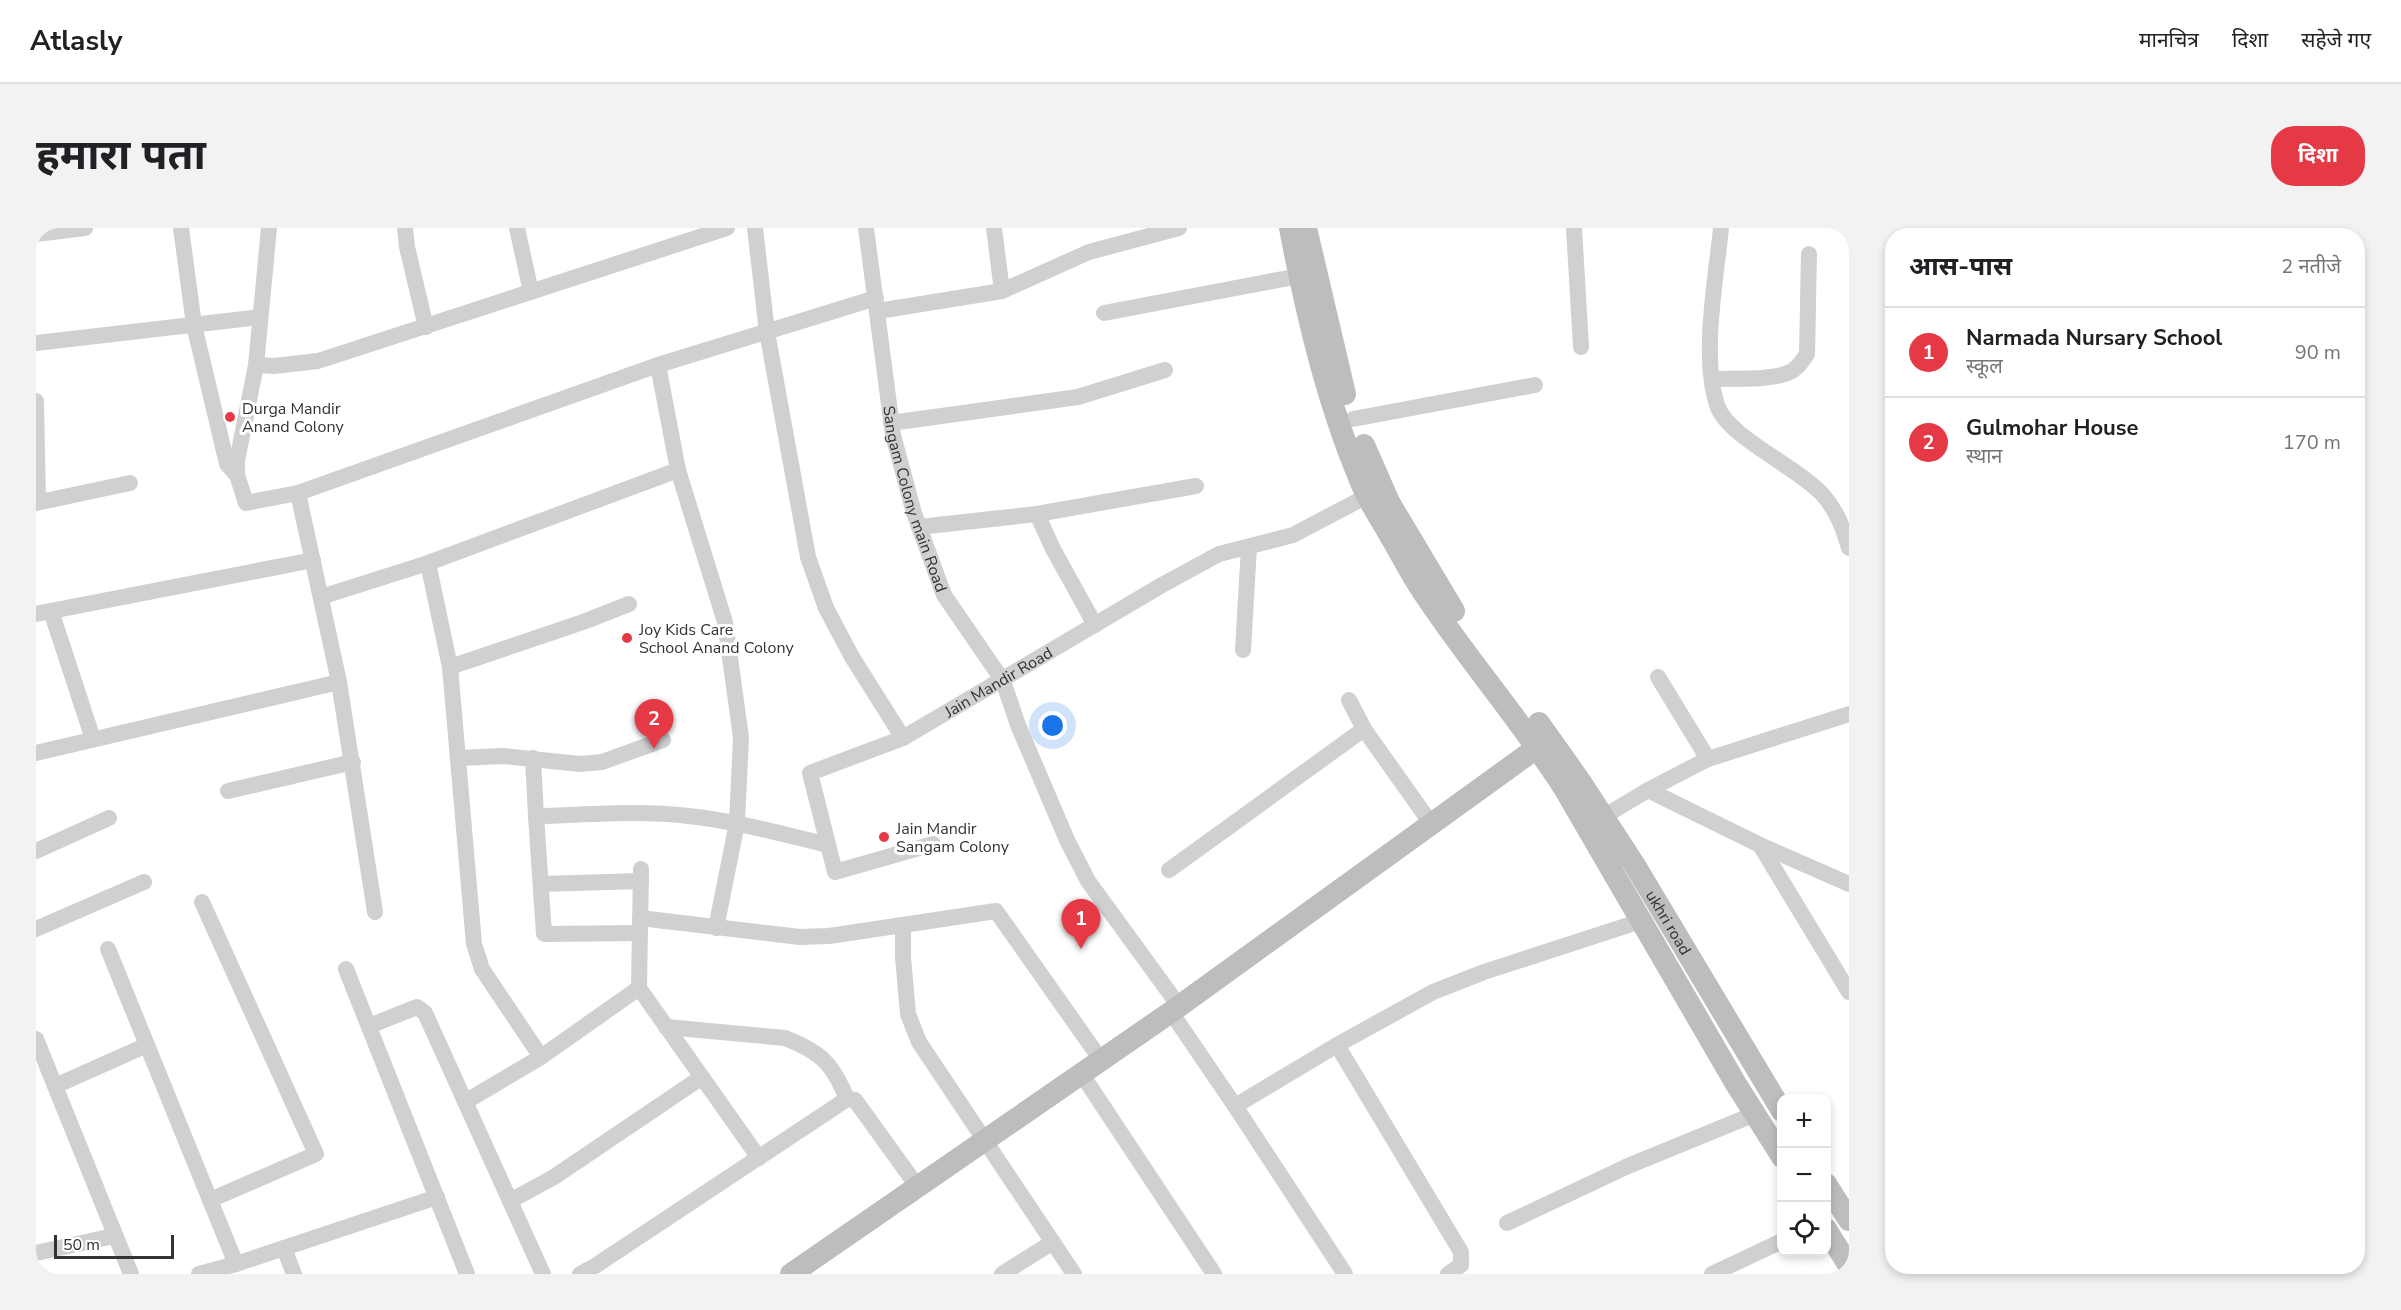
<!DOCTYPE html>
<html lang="hi">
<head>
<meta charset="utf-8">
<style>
  :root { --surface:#fff; --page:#f2f2f2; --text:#202124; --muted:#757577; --line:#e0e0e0; --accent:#e63946 }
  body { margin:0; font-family:"Nunito Sans","Noto Sans Devanagari",sans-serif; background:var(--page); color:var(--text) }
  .controls { position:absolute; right:18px; bottom:18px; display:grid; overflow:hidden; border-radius:12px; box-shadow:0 3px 9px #0003 }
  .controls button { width:54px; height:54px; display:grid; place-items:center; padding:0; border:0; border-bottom:2px solid var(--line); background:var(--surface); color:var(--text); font:30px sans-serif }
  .scale { position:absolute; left:18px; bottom:15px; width:120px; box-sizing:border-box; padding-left:6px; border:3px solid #333; border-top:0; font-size:16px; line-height:21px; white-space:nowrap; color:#333; -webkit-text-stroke:4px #fff; paint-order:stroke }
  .you { position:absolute; left:1017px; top:498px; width:21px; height:21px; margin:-15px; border:4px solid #fff; border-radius:50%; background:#1a73e8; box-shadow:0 0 0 9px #1a73e833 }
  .badge { display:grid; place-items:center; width:39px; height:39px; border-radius:50%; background:var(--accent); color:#fff; font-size:20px; font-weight:700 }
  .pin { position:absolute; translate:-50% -50px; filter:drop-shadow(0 2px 3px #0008) }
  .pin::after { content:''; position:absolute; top:32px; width:21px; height:18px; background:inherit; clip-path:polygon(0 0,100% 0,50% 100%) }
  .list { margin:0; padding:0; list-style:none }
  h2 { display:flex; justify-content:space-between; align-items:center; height:78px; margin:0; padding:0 24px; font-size:26px }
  h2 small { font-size:20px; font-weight:400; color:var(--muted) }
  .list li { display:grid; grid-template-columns:39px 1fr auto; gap:18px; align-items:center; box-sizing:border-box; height:90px; padding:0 24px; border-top:2px solid var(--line) }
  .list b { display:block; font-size:22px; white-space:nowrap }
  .list p { margin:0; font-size:20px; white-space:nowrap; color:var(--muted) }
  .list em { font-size:20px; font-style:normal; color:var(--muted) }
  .icon { flex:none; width:33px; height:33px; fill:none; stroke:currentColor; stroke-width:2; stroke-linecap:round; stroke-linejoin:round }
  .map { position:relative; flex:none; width:1813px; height:1046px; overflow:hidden; border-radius:24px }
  header { display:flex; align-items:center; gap:36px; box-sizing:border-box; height:84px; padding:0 30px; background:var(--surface); border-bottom:2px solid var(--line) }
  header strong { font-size:28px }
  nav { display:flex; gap:33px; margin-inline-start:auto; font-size:21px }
  .intro { display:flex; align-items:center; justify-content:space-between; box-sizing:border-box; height:144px; padding:0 36px }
  h1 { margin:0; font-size:42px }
  .button { padding:15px 27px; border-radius:24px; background:var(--accent); color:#fff; font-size:21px; font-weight:700 }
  main { display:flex; gap:36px; padding:0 36px }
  aside { flex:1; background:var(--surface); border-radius:24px; box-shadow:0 3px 9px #0003 }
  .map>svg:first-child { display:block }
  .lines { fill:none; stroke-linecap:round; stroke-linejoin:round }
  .street { stroke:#d0d0d0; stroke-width:16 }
  .secondary { stroke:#bdbdbd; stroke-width:22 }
  .poi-dot { fill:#e63946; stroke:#fff; stroke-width:2 }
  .labels { text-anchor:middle; stroke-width:6; stroke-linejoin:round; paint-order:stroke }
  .poi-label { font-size:16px; fill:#333; stroke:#fff; text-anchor:start }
  .street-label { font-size:16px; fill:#333; stroke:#fff }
</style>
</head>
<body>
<header>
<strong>Atlasly</strong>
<nav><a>मानचित्र</a><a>दिशा</a><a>सहेजे गए</a></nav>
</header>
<div class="intro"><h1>हमारा पता</h1><a class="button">दिशा</a></div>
<main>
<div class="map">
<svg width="1813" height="1046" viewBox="0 0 1813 1046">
  <rect width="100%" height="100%" fill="#fff"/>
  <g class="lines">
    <!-- street -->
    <g class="street">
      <path d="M145 0 158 97 191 236 201 247"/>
      <path d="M233 0 220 137 201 233V247L210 275 262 265 622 137 840 70"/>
      <path d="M369 0 371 19 390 99"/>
      <path d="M481 0 495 64"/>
      <path d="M719 0 731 104 772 329 790 380 816 429 867 510"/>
      <path id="s1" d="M830 0 857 207 878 285 908 367 967 453 982 497 1031 612 1052 653 1143 778"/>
      <path d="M1538 0 1545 119"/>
      <path d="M1685 0C1680 51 1665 128 1681 177 1691 209 1762 239 1787 267 1801 283 1807 300 1813 320"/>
      <path d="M0 6 49 0"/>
      <path d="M966 63 1053 24 1143 0"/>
      <path d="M842 83 966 63 958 0"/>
      <path d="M1068 85 1263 48"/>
      <path d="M0 115 224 89"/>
      <path d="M220 137 238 138 282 133 691 0"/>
      <path d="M622 137 642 242 689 394 705 509 701 595 680 700"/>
      <path d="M1676 151C1698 150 1735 153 1754 144 1762 140 1766 133 1771 126L1773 26"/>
      <path d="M0 173 2 274"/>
      <path d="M1317 191 1499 157"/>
      <path d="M855 195 1042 169 1129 142"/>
      <path d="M262 265 303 454 339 684"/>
      <path d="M0 275 94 255"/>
      <path d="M1001 286 1160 258"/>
      <path d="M883 299 1001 286 1017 321 1059 397"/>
      <path d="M392 335 414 439 438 716 446 741 505 829"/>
      <path d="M285 369 392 335 642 242"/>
      <path d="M15 383 57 511"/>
      <path d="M0 386 277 332"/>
      <path d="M1207 422 1213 319"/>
      <path d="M414 439 547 394 593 376"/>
      <path d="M1313 472 1328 501 1396 597"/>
      <path d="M0 525 303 454"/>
      <path d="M423 530 467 528 544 536 566 534 627 512"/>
      <path d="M497 530 500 588C550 587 602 582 652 588 700 593 746 606 792 617"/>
      <path d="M1672 531 1813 486"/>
      <path d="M1612 562 1724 617 1813 656"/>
      <path d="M192 563 317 534"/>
      <path d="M500 588 508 706 604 705"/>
      <path d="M1567 589 1612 562 1672 531 1622 449"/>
      <path id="s2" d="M897 616 799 644 774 545 867 510 1126 357 1183 326 1257 307 1331 268"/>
      <path d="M1724 617 1813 764"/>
      <path d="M0 623 73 590"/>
      <path d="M605 641 603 760 723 930"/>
      <path d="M1133 642 1328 501"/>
      <path d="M505 656 605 653"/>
      <path d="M166 674 280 926 174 972"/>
      <path d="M604 690 764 709 793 708 960 683 1065 832"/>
      <path d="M867 697V729L872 786 883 814 1038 1046"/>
      <path d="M0 701 108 654"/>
      <path d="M72 721 200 1036"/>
      <path d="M310 741 431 1046"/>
      <path d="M1135 784 1199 878 1309 1046"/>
      <path d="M333 798 381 779 389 785 507 1046"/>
      <path d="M630 799 749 810C785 824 797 836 811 871"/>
      <path d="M0 811 95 1046"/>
      <path d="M1301 817 1425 1024V1037L1412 1046"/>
      <path d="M1045 845 1178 1046"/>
      <path d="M19 858 111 817"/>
      <path d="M429 874 505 829 603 760"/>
      <path d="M1199 878 1301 817 1397 764 1448 744 1605 693"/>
      <path d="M474 973 518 949 666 849"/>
      <path d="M1471 995 1592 938 1719 886"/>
      <path d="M248 1020 258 1046"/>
      <path d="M0 1025 78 1008"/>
      <path d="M163 1046 200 1036 401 969"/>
      <path d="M544 1046 559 1038 811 871 819 872 881 958"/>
      <path d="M966 1046 1017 1014"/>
      <path d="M1676 1046 1746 1013"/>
    </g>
    <!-- secondary -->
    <g class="secondary">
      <path d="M1254 0C1271 90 1293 182 1330 266 1337 280 1346 293 1353 306 1364 324 1373 343 1385 361 1430 430 1484 491 1528 560L1700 856 1746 929"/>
      <path d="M1270 0 1309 166"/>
      <path d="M1328 217 1353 274 1418 383"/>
      <path id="s3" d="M1503 495 1544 553 1598 636 1746 883"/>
      <path d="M1790 956 1813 992"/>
      <path d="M1790 1001 1813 1038"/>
      <path d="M755 1046 1135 784 1513 511"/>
    </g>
  </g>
  <!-- markers -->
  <g class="poi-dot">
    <circle cx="194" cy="189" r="6"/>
    <circle cx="591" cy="410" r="6"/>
    <circle cx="848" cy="609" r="6"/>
  </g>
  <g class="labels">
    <!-- poi labels -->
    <g class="poi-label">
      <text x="206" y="186">Durga Mandir<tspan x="206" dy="18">Anand Colony</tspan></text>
      <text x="603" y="407">Joy Kids Care<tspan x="603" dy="18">School Anand Colony</tspan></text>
      <text x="860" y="606">Jain Mandir<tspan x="860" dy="18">Sangam Colony</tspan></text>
    </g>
    <!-- street labels -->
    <g class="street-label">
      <text dy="6" stroke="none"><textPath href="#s1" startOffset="276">Sangam Colony main Road</textPath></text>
      <text dy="6" stroke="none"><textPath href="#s2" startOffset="414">Jain Mandir Road</textPath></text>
      <text dy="6" stroke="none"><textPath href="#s3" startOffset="238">ukhri road</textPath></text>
    </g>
  </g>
</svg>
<div class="controls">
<button>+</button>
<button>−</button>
<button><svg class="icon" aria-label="locate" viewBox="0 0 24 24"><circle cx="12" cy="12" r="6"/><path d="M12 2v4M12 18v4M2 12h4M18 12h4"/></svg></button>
</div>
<div class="scale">50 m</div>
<div class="you"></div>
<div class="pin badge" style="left:1045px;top:721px">1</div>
<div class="pin badge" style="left:618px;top:521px">2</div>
</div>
<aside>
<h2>आस-पास<small>2 नतीजे</small></h2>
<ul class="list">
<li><span class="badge">1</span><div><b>Narmada Nursary School</b><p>स्कूल</p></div><em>90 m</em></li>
<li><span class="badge">2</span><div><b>Gulmohar House</b><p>स्थान</p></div><em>170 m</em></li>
</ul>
</aside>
</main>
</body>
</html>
